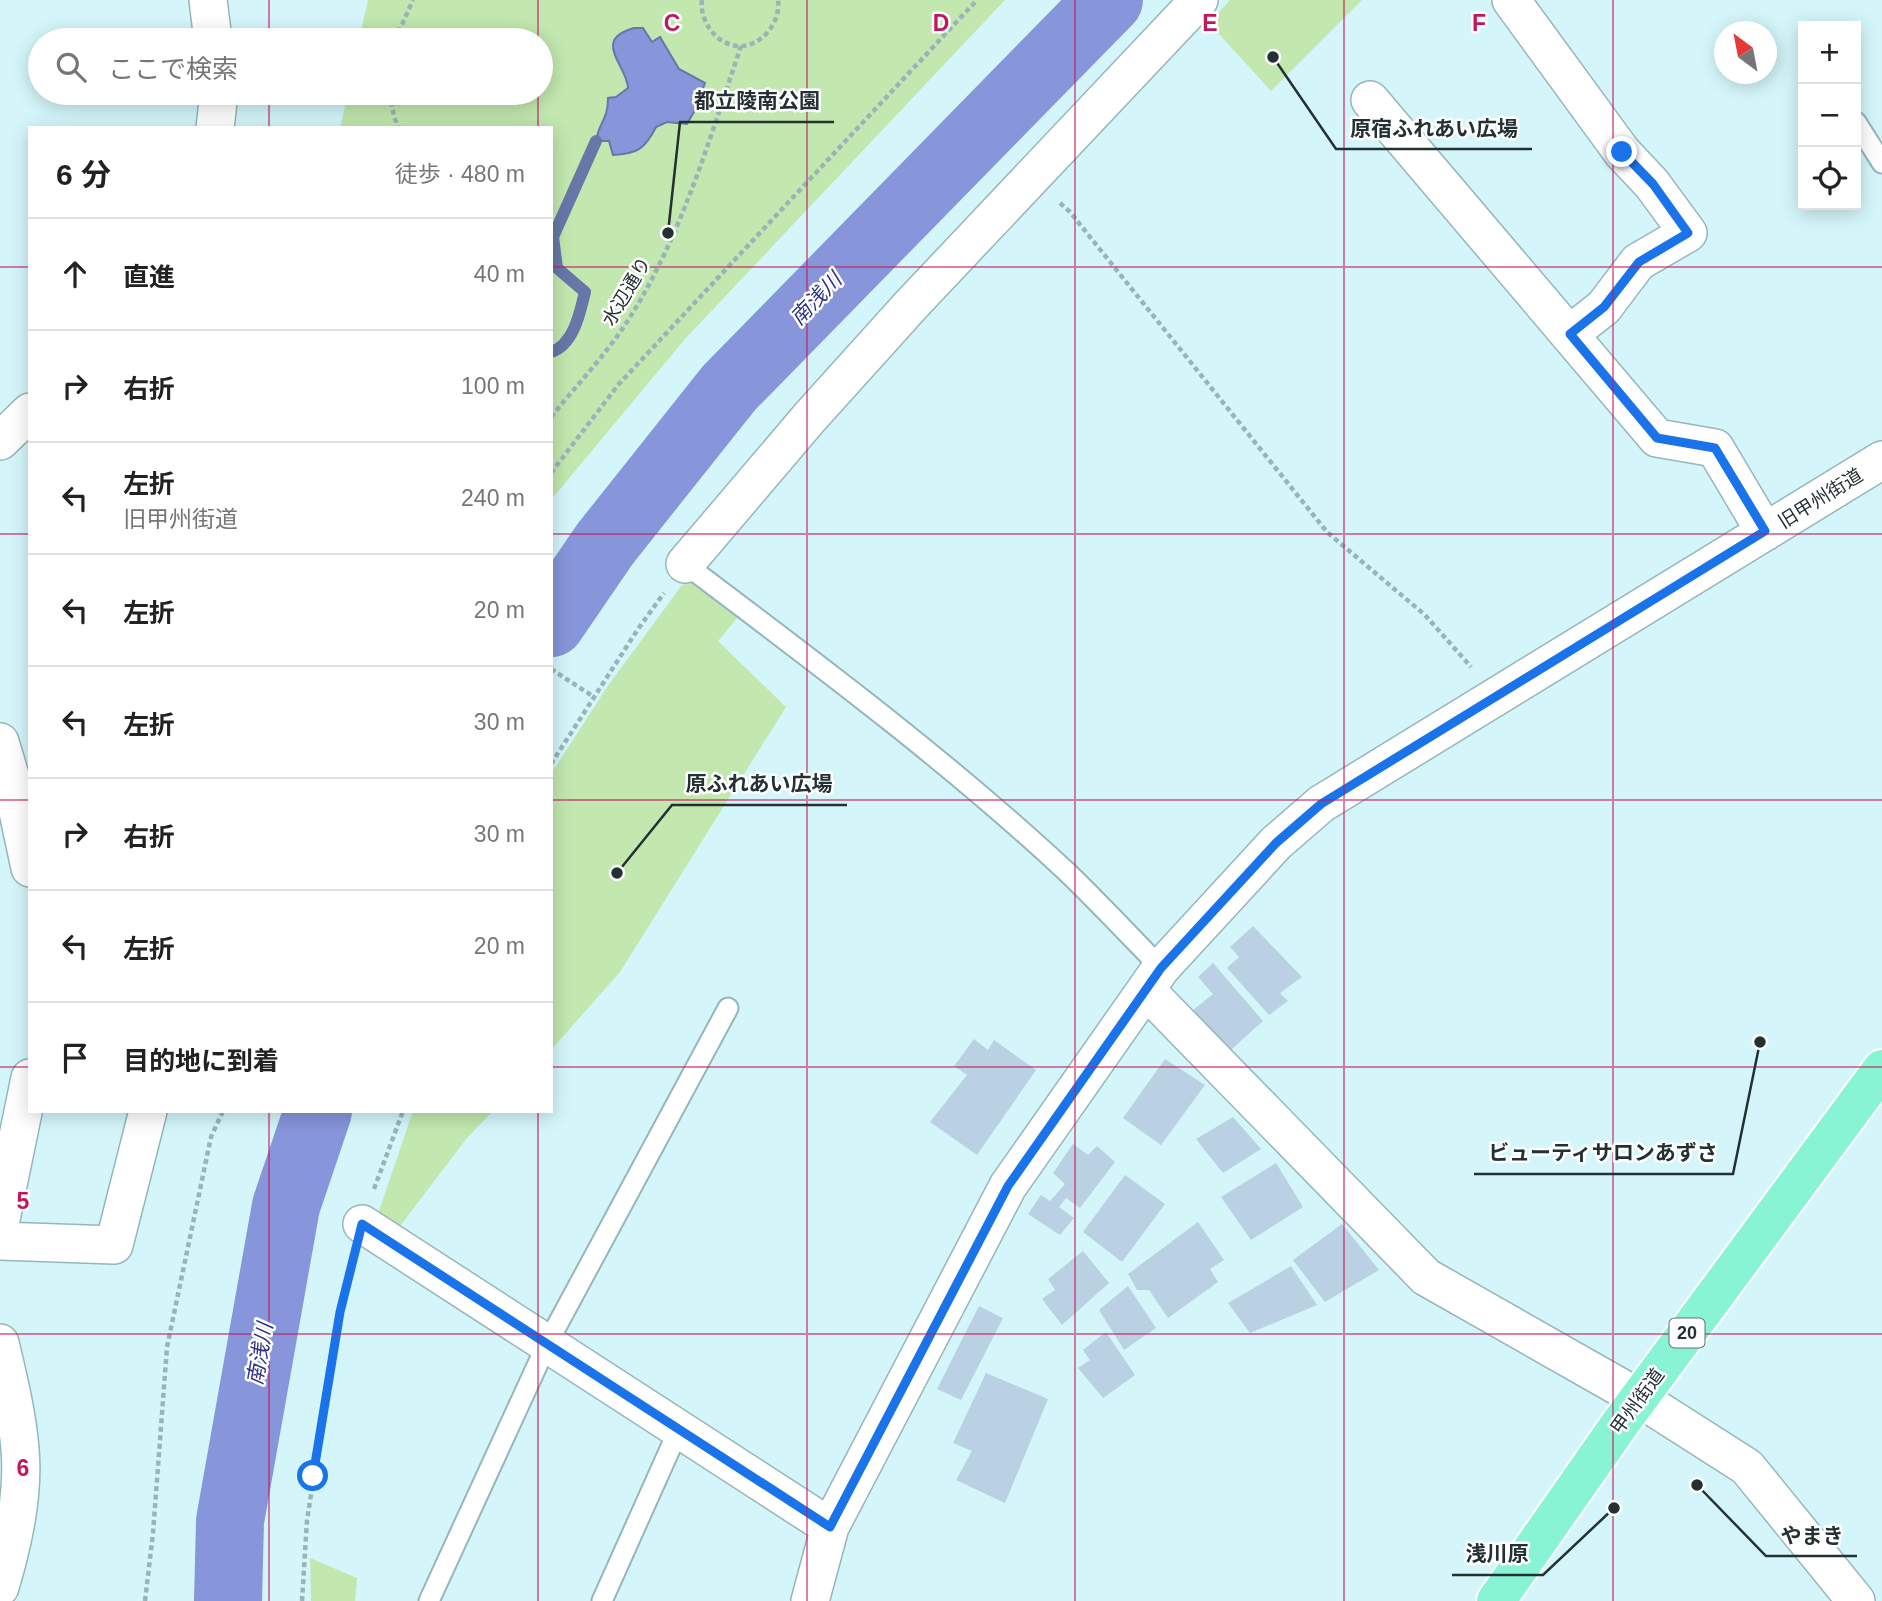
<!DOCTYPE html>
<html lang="ja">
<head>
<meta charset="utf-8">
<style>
  :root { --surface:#fff; --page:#f6f6f6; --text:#222; --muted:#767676; --line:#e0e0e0 }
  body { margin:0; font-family:Arial,"Noto Sans JP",sans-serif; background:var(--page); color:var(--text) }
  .controls { position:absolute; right:21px; top:21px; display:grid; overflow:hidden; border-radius:0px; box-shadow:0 4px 18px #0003 }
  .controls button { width:63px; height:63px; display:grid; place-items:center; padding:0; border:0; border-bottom:2px solid var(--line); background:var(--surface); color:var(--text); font:35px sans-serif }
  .compass { position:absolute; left:1714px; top:21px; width:63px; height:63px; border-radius:50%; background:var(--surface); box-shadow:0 4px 18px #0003; rotate:328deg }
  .stop { position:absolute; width:21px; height:21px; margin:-16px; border:5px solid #1a73e8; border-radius:50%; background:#fff }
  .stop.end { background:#1a73e8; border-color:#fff; box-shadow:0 2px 7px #0008 }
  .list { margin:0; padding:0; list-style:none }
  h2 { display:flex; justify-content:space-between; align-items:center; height:91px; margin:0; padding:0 28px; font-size:30px }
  h2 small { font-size:23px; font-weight:400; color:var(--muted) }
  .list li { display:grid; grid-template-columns:46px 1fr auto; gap:21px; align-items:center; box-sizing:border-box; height:112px; padding:0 28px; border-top:2px solid var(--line) }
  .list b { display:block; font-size:26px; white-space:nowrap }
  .list p { margin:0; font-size:23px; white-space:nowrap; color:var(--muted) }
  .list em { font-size:23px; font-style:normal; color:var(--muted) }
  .icon { flex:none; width:38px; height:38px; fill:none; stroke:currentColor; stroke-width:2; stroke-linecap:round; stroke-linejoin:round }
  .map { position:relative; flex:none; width:1882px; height:1601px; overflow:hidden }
  .search { position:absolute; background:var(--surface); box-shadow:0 4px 18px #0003; left:28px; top:28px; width:525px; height:77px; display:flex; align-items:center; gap:18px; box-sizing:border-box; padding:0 24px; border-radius:38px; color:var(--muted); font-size:26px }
  .panel { position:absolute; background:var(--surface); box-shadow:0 4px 18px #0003; left:28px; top:126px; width:525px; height:987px; border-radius:0px }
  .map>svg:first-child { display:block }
  .green { fill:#c2e7af }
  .water { fill:#8795da; stroke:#6977a8; stroke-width:2 }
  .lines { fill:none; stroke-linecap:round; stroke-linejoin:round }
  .stream { stroke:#6977a8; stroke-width:12 }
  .river { stroke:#8795da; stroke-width:68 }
  .building { fill:#b9d1e2 }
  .service-casing { stroke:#96b6ba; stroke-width:23 }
  .minor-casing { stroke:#96b6ba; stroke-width:40 }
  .trunk-casing { stroke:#fff; stroke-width:42 }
  .path { stroke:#99b4b7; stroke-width:4.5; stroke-dasharray:5 3.5; stroke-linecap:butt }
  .service { stroke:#fff; stroke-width:19 }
  .minor { stroke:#fff; stroke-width:37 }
  .trunk { stroke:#88f4d3; stroke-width:38 }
  .route { stroke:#1a73e8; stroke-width:9 }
  .grid { fill:none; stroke:#c2185b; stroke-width:2; stroke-opacity:0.55 }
  .labels { text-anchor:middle; stroke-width:5; stroke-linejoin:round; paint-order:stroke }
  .shield { fill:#fff; stroke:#666f70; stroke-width:2 }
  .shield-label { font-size:18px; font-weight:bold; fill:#243133 }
  .street-label { font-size:19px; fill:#243133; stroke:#fff }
  .water-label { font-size:21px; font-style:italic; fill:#2e3484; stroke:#fff }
  .grid-label { font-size:23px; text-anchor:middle; font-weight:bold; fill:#c2185b; stroke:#fff; stroke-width:5; stroke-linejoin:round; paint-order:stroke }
  .leader { fill:none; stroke:#243133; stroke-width:2.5 }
  .callout-dot { fill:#243133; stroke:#fff; stroke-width:2.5 }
  .callout-label { font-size:21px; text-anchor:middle; font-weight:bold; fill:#243133; stroke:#fff; stroke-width:5; stroke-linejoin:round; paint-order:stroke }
</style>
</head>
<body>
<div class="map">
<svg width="1882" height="1601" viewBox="0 0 1882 1601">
  <rect width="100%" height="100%" fill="#d4f6fa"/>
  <!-- green -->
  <path class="green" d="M368 0H1005L685 339 551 500V128H340L348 93H541V40H359Z
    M1230 0H1362L1271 91 1209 23Z
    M694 582 738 617 718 641 786 707 620 972 551 1050V774L607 687 682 585Z
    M413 1111H493L467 1138 397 1230 377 1217Z
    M310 1558 357 1578 355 1601H311Z"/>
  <!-- water -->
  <path class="water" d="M634 28H643L652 42 660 37 679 69 705 83 695 110 687 124 667 122 656 127C645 149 637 154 613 155L609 141H596C599 121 608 121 608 98L616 97 628 88C627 65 591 40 634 28Z"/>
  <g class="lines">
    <!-- stream -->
    <path class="stream" d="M551 352C574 345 580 312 585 292L557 268 553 237 596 141"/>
    <!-- river -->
    <path class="river" d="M551 623 605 544 729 388 1109 0
      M228 1601 230 1521 286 1206 318 1111"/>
  </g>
  <!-- building -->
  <path class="building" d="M1253 926 1302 977 1280 993 1288 1001 1269 1015 1227 968 1239 957 1230 947Z
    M1213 963 1263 1021 1224 1056 1188 1014 1213 994 1198 977Z
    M974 1039 988 1050 994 1040 1036 1070 977 1155 930 1122 967 1075 954 1066Z
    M1165 1059 1205 1085 1161 1145 1123 1118Z
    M1233 1117 1261 1149 1223 1173 1196 1139Z
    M1073 1144 1088 1155 1097 1146 1115 1162 1080 1208 1066 1198 1059 1207 1074 1218 1060 1235 1028 1214 1041 1195 1050 1201 1065 1184 1053 1173Z
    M1276 1163 1303 1207 1251 1240 1221 1197Z
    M1125 1175 1165 1204 1122 1262 1083 1232Z
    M1198 1222 1224 1260 1210 1269 1218 1282 1168 1318 1149 1290H1137L1128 1274Z
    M1342 1224 1379 1270 1325 1302 1293 1260Z
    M1083 1251 1109 1283 1062 1325 1042 1299 1055 1290 1048 1279Z
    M1291 1266 1317 1305 1250 1333 1228 1303Z
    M1128 1286 1156 1328 1124 1350 1099 1310Z
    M979 1306 1003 1318 961 1400 937 1389Z
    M1106 1332 1135 1375 1103 1398 1078 1368 1090 1360 1083 1350Z
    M986 1373 1048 1399 1005 1503 956 1480 972 1451 953 1443Z"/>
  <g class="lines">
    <defs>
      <path id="service" d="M1856 122 1882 163
        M685 564C816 663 948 761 1068 873 1100 904 1130 936 1161 968
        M429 1601 547 1344 728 1008
        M602 1601 679 1429"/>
      <path id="minor" d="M208 0 213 40
        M1511 0 1622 152 1652 184 1688 233 1638 262 1604 307 1570 334
        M1370 100 1657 438 1715 448 1765 532
        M215 128 219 93
        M0 441 30 412
        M685 564 810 417 911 305 1199 0
        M0 742 11 779 30 868
        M1146 990 1426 1277 1639 1398 1747 1467 1856 1601
        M0 1224 30 1078
        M362 1224 830 1527
        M0 1241 114 1245 148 1111
        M0 1343C8 1377 17 1413 20 1449 24 1495 13 1543 0 1587
        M810 1601 830 1527 1008 1186 1161 968 1276 843 1321 804 1882 460"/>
      <path id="trunk" d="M1496 1601 1622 1421 1882 1069"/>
    </defs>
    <!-- service casing -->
    <use href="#service" class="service-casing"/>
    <!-- minor casing -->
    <use href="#minor" class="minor-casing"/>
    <!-- trunk casing -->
    <use href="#trunk" class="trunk-casing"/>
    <!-- path -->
    <path class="path" d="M702 0C699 21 717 46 740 46 763 46 781 21 778 0
      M395 40 413 0
      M390 93 394 117 399 128
      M1060 203 1070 212 1327 532 1425 615 1471 667
      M551 417C575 387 603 358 625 325 680 241 709 141 741 46
      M551 473 618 385 977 0
      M551 669 594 697
      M551 764 638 629 664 593
      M374 1189 403 1111
      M145 1601 153 1533 167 1347 211 1137 223 1111
      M302 1601 307 1520 340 1312 352 1261"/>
    <!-- service -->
    <use href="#service" class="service"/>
    <!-- minor -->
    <use href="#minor" class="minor"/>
    <!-- trunk -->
    <use href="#trunk" class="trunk"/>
  </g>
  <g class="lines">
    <!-- route -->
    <path class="route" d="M313 1476 340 1312 362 1224 830 1527 1008 1186 1161 968 1276 843 1321 804 1765 531 1715 448 1657 438 1570 334 1604 307 1639 262 1688 233 1653 184 1622 152"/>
  </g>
  <!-- grid -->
  <path class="grid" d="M269 0V40M538 0V40M807 0V1601M1075 0V1601M1344 0V1601M1613 0V1601M269 93V128M538 93V128M0 267H30M551 267H1882M0 534H30M551 534H1882M0 800H30M551 800H1882M0 1067H30M551 1067H1882M269 1111V1601M538 1111V1601M0 1334H1882"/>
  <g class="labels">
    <!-- shield labels -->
    <rect class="shield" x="1669.5" y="1318.5" width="35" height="29" rx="5"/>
    <g class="shield-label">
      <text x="1687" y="1339">20</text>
    </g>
    <!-- street labels -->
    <g class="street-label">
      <text transform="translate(626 291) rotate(-59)" y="7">水辺通り</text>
      <text transform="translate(1820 498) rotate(-32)" y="7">旧甲州街道</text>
      <text transform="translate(1637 1401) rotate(-54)" y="7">甲州街道</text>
    </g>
    <!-- water labels -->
    <g class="water-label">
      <text transform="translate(816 299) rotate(-46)" y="7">南浅川</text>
      <text transform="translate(260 1354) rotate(-80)" y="7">南浅川</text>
    </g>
  </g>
  <g class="grid-label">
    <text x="672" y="31">C</text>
    <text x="941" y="31">D</text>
    <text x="1210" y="31">E</text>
    <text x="1479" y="31">F</text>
    <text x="23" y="1209">5</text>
    <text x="23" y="1476">6</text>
  </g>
  <!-- callouts -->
  <path class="leader" d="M668 233L680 122H834M1273 57L1336 149H1532M617 873L672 805H847M1760 1042L1733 1174H1474M1697 1485L1766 1556H1857M1614 1508L1543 1575H1452"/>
  <g class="callout-dot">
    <circle cx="668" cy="233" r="7"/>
    <circle cx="1273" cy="57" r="7"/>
    <circle cx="617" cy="873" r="7"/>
    <circle cx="1760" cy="1042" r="7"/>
    <circle cx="1697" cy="1485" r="7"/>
    <circle cx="1614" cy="1508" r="7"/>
  </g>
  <g class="callout-label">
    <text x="757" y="108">都立陵南公園</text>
    <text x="1434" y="136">原宿ふれあい広場</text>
    <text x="759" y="791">原ふれあい広場</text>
    <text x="1603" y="1160">ビューティサロンあずさ</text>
    <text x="1812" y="1543">やまき</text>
    <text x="1497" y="1561">浅川原</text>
  </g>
</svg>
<div class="controls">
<button>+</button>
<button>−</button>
<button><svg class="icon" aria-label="locate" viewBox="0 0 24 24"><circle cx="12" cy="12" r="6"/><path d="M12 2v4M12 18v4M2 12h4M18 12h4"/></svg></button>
</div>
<svg class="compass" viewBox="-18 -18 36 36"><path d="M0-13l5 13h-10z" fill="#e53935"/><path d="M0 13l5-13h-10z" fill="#767676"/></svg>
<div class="stop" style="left:313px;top:1476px"></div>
<div class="stop end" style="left:1622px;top:152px"></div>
<div class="search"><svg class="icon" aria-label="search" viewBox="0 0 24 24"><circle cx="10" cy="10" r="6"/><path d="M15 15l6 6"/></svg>ここで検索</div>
<section class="panel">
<h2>6 分<small>徒歩 · 480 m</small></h2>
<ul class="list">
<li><svg class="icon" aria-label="ahead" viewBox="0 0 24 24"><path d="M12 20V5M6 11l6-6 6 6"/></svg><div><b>直進</b></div><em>40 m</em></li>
<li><svg class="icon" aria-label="right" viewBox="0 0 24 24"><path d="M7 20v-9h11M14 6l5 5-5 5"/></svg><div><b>右折</b></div><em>100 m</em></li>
<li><svg class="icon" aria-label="left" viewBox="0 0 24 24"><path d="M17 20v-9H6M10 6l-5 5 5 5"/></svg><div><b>左折</b><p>旧甲州街道</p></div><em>240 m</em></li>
<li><svg class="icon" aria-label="left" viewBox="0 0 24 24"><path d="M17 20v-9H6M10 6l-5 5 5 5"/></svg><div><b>左折</b></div><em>20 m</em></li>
<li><svg class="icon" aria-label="left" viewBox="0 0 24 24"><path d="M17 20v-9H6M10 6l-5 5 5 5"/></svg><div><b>左折</b></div><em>30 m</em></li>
<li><svg class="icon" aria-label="right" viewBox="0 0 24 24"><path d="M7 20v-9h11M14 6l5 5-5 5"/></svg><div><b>右折</b></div><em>30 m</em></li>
<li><svg class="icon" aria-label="left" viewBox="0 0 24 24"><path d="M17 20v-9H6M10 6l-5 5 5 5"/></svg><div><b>左折</b></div><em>20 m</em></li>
<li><svg class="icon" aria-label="arrive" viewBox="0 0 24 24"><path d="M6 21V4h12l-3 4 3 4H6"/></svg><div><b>目的地に到着</b></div></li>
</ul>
</section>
</div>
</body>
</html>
